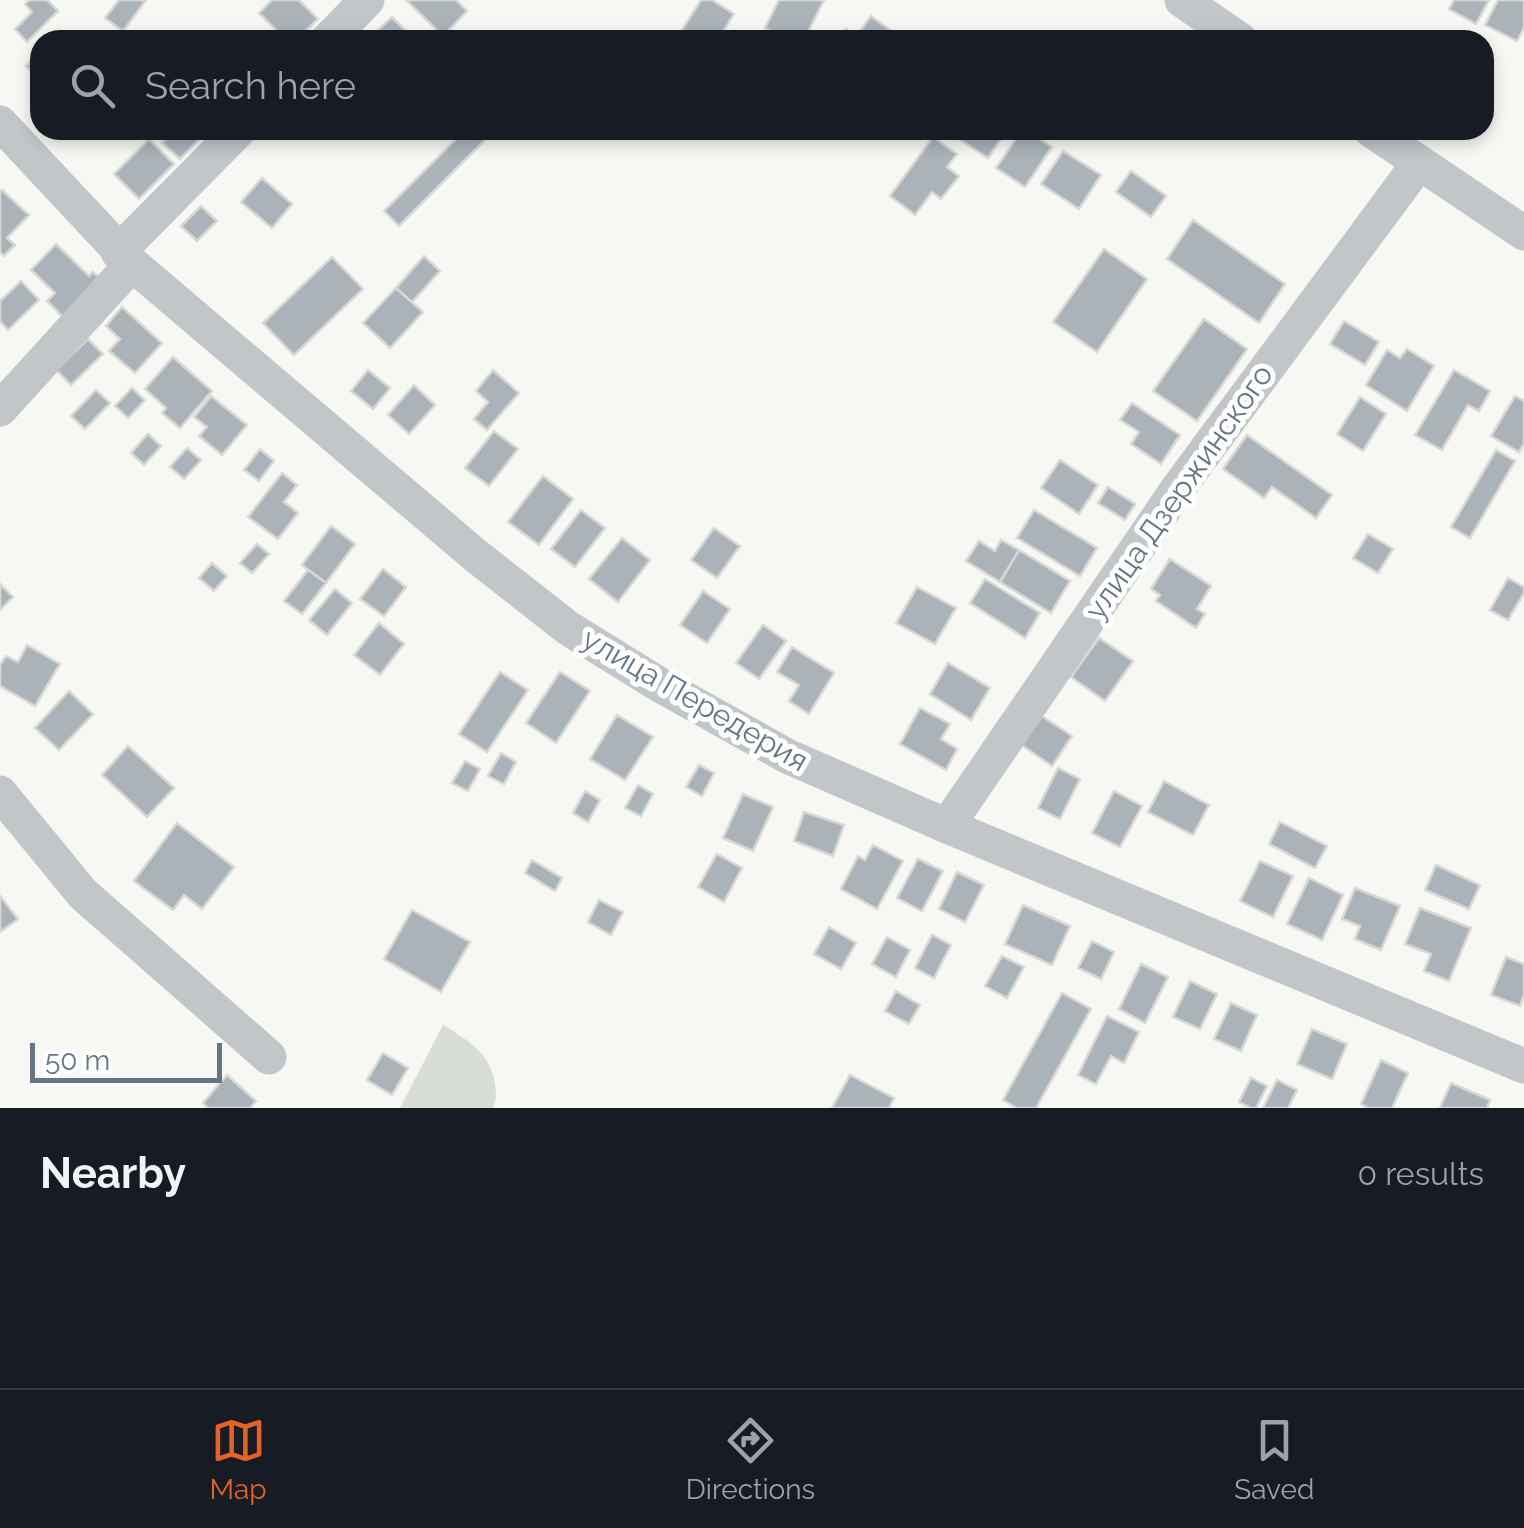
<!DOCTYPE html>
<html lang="en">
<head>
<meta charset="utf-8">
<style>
  :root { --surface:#171b24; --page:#20242c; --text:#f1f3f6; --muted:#9ea1a6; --line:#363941; --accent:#e46227 }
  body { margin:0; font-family:Raleway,sans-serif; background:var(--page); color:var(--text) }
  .scale { position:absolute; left:30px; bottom:25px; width:192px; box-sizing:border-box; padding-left:10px; border:5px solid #667585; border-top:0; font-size:28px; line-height:35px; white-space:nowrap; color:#667585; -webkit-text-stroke:8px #fff; paint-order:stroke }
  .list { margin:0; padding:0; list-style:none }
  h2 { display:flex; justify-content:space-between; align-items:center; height:130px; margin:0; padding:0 40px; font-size:42px }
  h2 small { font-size:32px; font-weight:400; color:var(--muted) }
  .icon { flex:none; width:55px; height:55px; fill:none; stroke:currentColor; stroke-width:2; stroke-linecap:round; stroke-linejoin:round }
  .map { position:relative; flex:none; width:1524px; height:1108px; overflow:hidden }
  .search { position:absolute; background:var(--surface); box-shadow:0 5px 15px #0003; left:30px; right:30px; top:30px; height:110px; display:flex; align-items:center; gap:25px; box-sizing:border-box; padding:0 35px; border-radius:30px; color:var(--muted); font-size:38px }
  .sheet { height:280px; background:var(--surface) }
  nav { display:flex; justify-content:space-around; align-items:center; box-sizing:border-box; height:140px; border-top:2px solid var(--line); background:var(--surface); font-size:28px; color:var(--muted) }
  nav a { display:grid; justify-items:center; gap:5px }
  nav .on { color:var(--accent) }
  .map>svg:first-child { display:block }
  .green { fill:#d8ded5 }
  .building { fill:#abb3b9; stroke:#d8d9d6; stroke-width:2.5 }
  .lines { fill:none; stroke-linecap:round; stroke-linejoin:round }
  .minor { stroke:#c2c6c9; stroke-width:35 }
  .labels { text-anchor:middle; stroke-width:10; stroke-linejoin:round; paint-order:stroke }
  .street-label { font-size:30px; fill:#667585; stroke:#fff }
</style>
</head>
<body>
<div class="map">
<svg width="1524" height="1108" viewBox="0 0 1524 1108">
  <rect width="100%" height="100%" fill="#f7f7f4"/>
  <!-- green -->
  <path class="green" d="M443 1025C468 1040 491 1054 495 1084 496 1094 497 1099 493 1108H400Z"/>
  <!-- building -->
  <path class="building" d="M29 0H47L58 11 27 42 15 29 32 12 25 4Z
    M119 0H146L123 31 105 18Z
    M272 0H299L318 19 296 40H286L259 13Z
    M406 0H456L467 11 443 36Z
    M701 0H712L734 14 718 40H698L682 30Z
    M779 0H824L804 40H789L765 28Z
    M1454 0H1489L1476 24 1449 9Z
    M1498 0H1524V28L1517 41 1485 25Z
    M871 16 890 30 883 40H838L846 29 856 37Z
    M392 17 415 40H382L375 33Z
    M40 53V80L26 66Z
    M175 130H198L203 135 180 159 162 143Z
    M465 130 494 131 399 226 384 211Z
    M954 130H1007L988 158 951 134Z
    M1022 130H1026L1052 147 1025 187 996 168Z
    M933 137 957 154 947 167 959 176 941 199 932 192 915 215 890 196Z
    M149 139 174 164 139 199 114 174Z
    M1063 151 1101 175 1079 209 1041 184Z
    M1131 171 1166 196 1151 217 1116 192Z
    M262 178 292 204 272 228 241 202Z
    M2 190 29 215 7 238 15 245 4 256 0 252V192Z
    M201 206 217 221 197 241 181 226Z
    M1193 220 1285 284 1259 323 1167 259Z
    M56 244 89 276 93 272 106 284 68 322 47 301 55 293 31 270Z
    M1104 249 1147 279 1097 352 1053 322Z
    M424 256 440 271 412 302 396 288Z
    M332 257 363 289 294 355 263 323Z
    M21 281 39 300 8 330 0 321V301Z
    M396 288 423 312 390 348 363 323Z
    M122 307 162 343 135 373 109 351 120 339 106 326Z
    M1204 319 1247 349 1197 421 1153 391Z
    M1344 321 1379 342 1365 365 1330 344Z
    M88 339 103 354 71 385 56 370Z
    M1407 349 1434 366 1407 411 1366 385 1387 350 1400 358Z
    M173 357 212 391 180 428 162 413 166 408 145 389Z
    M368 370 390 388 373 409 351 391Z
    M493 370 519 393 487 430 474 419 488 402 476 391Z
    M1454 370 1490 391 1479 411 1468 405 1442 450 1415 435Z
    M414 385 435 405 409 434 388 415Z
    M132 388 145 400 128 418 115 406Z
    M96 390 110 403 85 429 71 416Z
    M211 396 247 425 222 455 199 436 207 427 194 417Z
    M1515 396 1524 401V444L1519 452 1491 436Z
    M1360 397 1386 414 1363 451 1337 434Z
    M1132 403 1180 435 1161 464 1131 444 1139 432 1120 420Z
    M494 431 518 449 489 486 465 468Z
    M148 434 161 446 144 465 131 453Z
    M1247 435 1332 495 1316 518 1272 487 1264 498 1223 469Z
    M187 448 201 460 184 479 170 467Z
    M260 449 274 461 259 481 244 470Z
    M1496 450 1515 461 1470 538 1451 527Z
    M1060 460 1098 485 1079 514 1041 488Z
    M282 473 297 485 284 502 298 513 278 539 248 517Z
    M543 476 573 499 539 545 508 522Z
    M1108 487 1135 504 1125 520 1098 503Z
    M581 510 605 528 575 567 551 549Z
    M1034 510 1097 548 1080 576 1017 538Z
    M331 526 355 544 326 583 302 565Z
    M714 528 740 546 717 578 691 560Z
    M1368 534 1393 549 1378 573 1353 558Z
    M622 538 650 560 618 602 589 579Z
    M1001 540 1019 550 1000 582 966 561 979 541 995 551Z
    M257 544 269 554 252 573 240 563Z
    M1019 550 1070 581 1051 613 1000 582Z
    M1170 559 1211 586 1197 609 1205 614 1196 628 1156 601 1160 595 1151 589Z
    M212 563 227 576 214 591 199 578Z
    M383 569 406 587 384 616 360 599Z
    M308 570 326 583 302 614 284 601Z
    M1508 578 1524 587V593L1508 620 1490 610Z
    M985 579 1040 613 1025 638 970 603Z
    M0 584 13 597 0 610Z
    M917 587 956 608 935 644 896 623Z
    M335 589 352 603 327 635 309 620Z
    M703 591 730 609 707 643 680 625Z
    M379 623 404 644 380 675 354 655Z
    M763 625 786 641 759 679 736 663Z
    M1099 638 1133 661 1105 701 1071 677Z
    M27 645 60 664 35 706 0 686V665L6 656 18 662Z
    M792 647 834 673 809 714 789 701 799 685 777 672Z
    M948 663 990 688 971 720 930 694Z
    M500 672 528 690 487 752 459 734Z
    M560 672 590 691 556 743 526 723Z
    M69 691 93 714 59 750 35 728Z
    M920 708 950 724 941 739 957 749 946 770 900 744Z
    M1039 714 1072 736 1052 766 1020 744Z
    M617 715 653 737 625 780 590 759Z
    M128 746 174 788 147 817 102 775Z
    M501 753 516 762 504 784 488 776Z
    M465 761 480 769 468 791 452 783Z
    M699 765 714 773 702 796 686 787Z
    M1058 768 1080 779 1060 819 1038 808Z
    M1164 781 1209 805 1193 835 1148 812Z
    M638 785 653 794 641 816 625 808Z
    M585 791 600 800 588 822 573 813Z
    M1114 791 1142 806 1120 847 1092 833Z
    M743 794 773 807 753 851 723 838Z
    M804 812 844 825 833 856 794 841Z
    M1280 822 1327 846 1315 868 1269 844Z
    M177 823 234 867 202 909 184 895 173 910 134 881Z
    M873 845 903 861 877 909 841 889 858 856 865 860Z
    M717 854 742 868 724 902 698 887Z
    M918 859 943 871 922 911 897 898Z
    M532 860 562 878 555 891 525 873Z
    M1260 861 1293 876 1273 917 1240 901Z
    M1436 865 1480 885 1469 909 1425 890Z
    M957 872 984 885 965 922 939 909Z
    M1309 878 1343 895 1322 940 1287 924Z
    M1355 888 1400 906 1381 950 1355 939 1360 926 1342 919Z
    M0 896 18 919 0 932Z
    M599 900 623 912 611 935 588 922Z
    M1023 905 1070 926 1052 965 1005 944Z
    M1420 908 1471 928 1449 981 1424 971 1431 954 1405 944Z
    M412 910 470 942 441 992 384 959Z
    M829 927 856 943 841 969 814 954Z
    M932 935 951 945 934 978 915 968Z
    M887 937 910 950 896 977 872 964Z
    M1092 941 1114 952 1101 979 1078 968Z
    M1002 956 1024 967 1007 998 985 986Z
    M1506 957 1524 964V995L1520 1006 1491 995Z
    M1141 964 1168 977 1145 1023 1119 1009Z
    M1190 981 1217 994 1200 1029 1173 1017Z
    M896 991 920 1005 909 1024 885 1011Z
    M1062 993 1091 1009 1036 1108H1017L1003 1100Z
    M1231 1003 1257 1015 1241 1051 1214 1039Z
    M1107 1016 1139 1032 1124 1063 1111 1056 1096 1084 1078 1075Z
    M1312 1029 1347 1044 1332 1079 1297 1064Z
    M383 1053 408 1068 392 1095 367 1080Z
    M1381 1060 1408 1073 1392 1108H1369L1361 1104Z
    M227 1075 256 1101 250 1108H208L203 1103Z
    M850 1075 894 1098 889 1108H832Z
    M1251 1078 1267 1086 1256 1108H1251L1239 1102Z
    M1277 1080 1297 1090 1288 1108H1263Z
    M1451 1083 1490 1100 1487 1108H1440Z"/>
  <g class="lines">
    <!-- minor -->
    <path class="minor" d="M1182 0 1240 40
      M328 40 367 0
      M0 123 132 264 475 555 568 628 660 685 787 756 947 826 1524 1066
      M1371 130 1524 233
      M118 252 239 130
      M0 409 132 264
      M0 793 83 894 269 1057
      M947 826 1179 487 1419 163"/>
  </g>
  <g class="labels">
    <!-- street labels -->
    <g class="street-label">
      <text transform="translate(1179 492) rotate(-55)" y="10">улица Дзержинского</text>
      <text transform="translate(695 700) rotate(30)" y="10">улица Передерия</text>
    </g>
  </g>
</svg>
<div class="scale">50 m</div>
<div class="search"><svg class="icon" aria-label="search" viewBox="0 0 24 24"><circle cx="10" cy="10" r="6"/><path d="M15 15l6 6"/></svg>Search here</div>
</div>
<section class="sheet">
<h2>Nearby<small>0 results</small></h2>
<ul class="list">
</ul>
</section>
<nav>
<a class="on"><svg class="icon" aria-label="map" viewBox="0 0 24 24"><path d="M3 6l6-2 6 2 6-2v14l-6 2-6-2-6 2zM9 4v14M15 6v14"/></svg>Map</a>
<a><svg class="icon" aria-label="directions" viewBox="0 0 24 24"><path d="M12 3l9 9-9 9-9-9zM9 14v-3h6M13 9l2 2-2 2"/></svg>Directions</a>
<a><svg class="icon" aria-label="saved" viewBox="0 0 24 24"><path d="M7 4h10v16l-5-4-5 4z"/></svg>Saved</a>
</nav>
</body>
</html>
